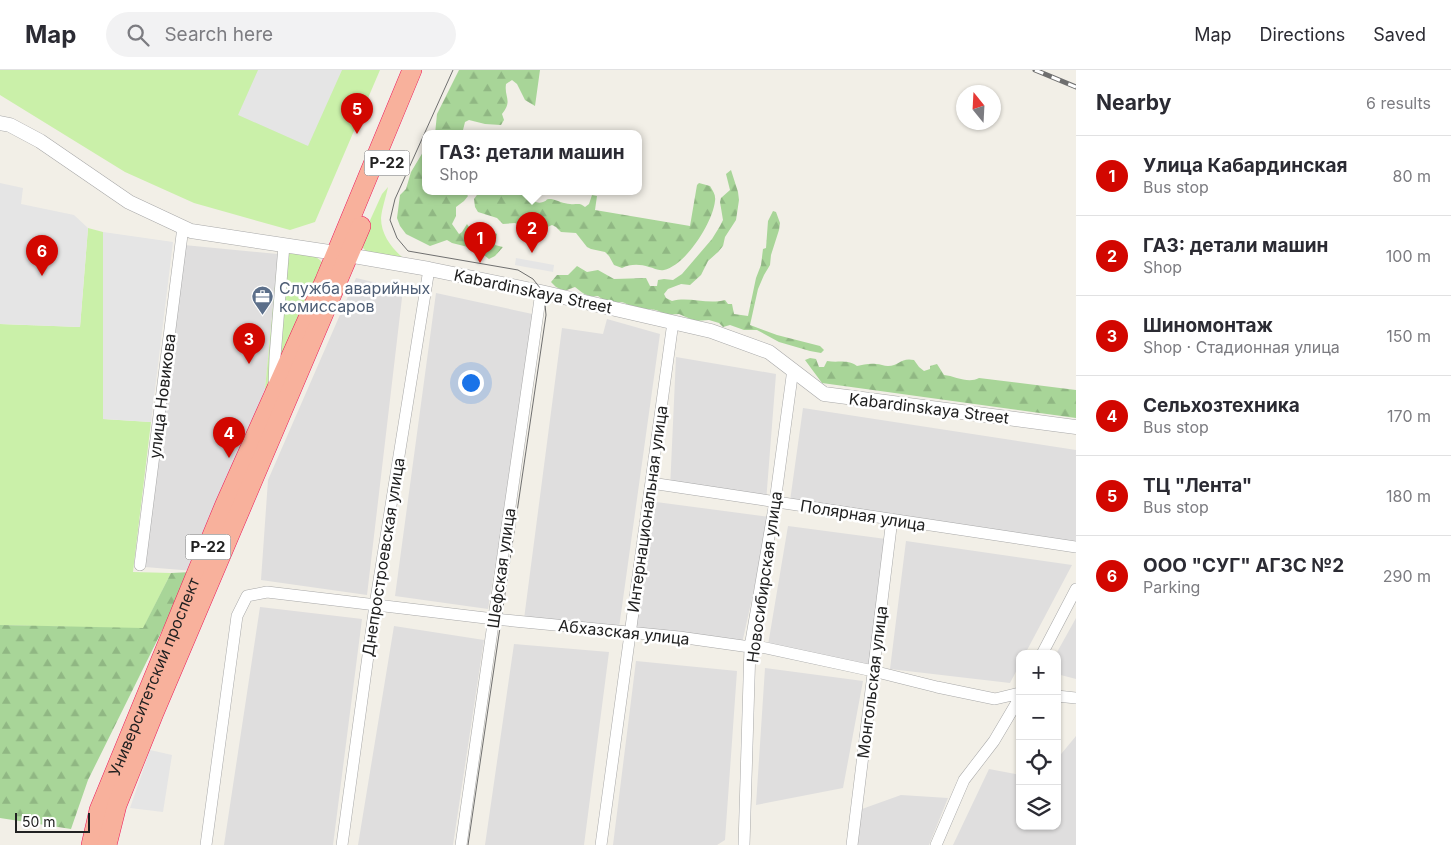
<!DOCTYPE html>
<html lang="en">
<head>
<meta charset="utf-8">
<style>
  :root { --surface:#fff; --page:#f2f2f3; --text:#2b2b33; --muted:#7c7c81; --line:#e1e1e2; --accent:#d20700 }
  body { margin:0; font-family:Inter,sans-serif; background:var(--page); color:var(--text) }
  .controls { position:absolute; right:15px; bottom:15px; display:grid; overflow:hidden; border-radius:10px; box-shadow:0 1px 4px #0004 }
  .controls button { width:45px; height:45px; display:grid; place-items:center; padding:0; border:0; border-bottom:1px solid var(--line); background:var(--surface); color:var(--text); font:25px sans-serif }
  .compass { position:absolute; left:956px; top:15px; width:45px; height:45px; border-radius:50%; background:var(--surface); box-shadow:0 1px 4px #0004; rotate:342deg }
  .scale { position:absolute; left:15px; bottom:12px; width:75px; box-sizing:border-box; padding-left:5px; border:2px solid #212121; border-top:0; font-size:14px; line-height:18px; white-space:nowrap; color:#212121; -webkit-text-stroke:4px #fff; paint-order:stroke }
  .you { position:absolute; left:470px; top:312px; width:18px; height:18px; margin:-12px; border:4px solid #fff; border-radius:50%; background:#1a73e8; box-shadow:0 0 0 8px #1a73e833 }
  .badge { display:grid; place-items:center; width:32px; height:32px; border-radius:50%; background:var(--accent); color:#fff; font-size:16px; font-weight:700 }
  .pin { position:absolute; translate:-50% -41px; filter:drop-shadow(0 1px 2px #0008) }
  .pin::after { content:''; position:absolute; top:26px; width:18px; height:15px; background:inherit; clip-path:polygon(0 0,100% 0,50% 100%) }
  .popup { position:absolute; left:422px; top:60px; width:220px; height:65px; box-sizing:border-box; display:grid; place-content:center; border-radius:10px; background:var(--surface); filter:drop-shadow(0 1px 4px #0005); font-size:16px; white-space:nowrap; color:var(--muted) }
  .popup b { font-size:19px; color:var(--text) }
  .popup::after { content:''; position:absolute; left:50%; top:100%; margin-left:-10px; border:10px solid transparent; border-top-color:var(--surface) }
  .list { margin:0; padding:0; list-style:none }
  h2 { display:flex; justify-content:space-between; align-items:center; height:65px; margin:0; padding:0 20px; font-size:21px }
  h2 small { font-size:16px; font-weight:400; color:var(--muted) }
  .list li { display:grid; grid-template-columns:32px 1fr auto; gap:15px; align-items:center; box-sizing:border-box; height:80px; padding:0 20px; border-top:1px solid var(--line) }
  .list b { display:block; font-size:19px; white-space:nowrap }
  .list p { margin:0; font-size:16px; white-space:nowrap; color:var(--muted) }
  .list em { font-size:16px; font-style:normal; color:var(--muted) }
  .icon { flex:none; width:28px; height:28px; fill:none; stroke:currentColor; stroke-width:2; stroke-linecap:round; stroke-linejoin:round }
  .map { position:relative; flex:none; width:1076px; height:775px; overflow:hidden }
  header { display:flex; align-items:center; gap:30px; box-sizing:border-box; height:70px; padding:0 25px; background:var(--surface); border-bottom:1px solid var(--line) }
  header strong { font-size:24px }
  nav { display:flex; gap:28px; margin-inline-start:auto; font-size:18px }
  .search { width:350px; height:45px; background:var(--page); display:flex; align-items:center; gap:12px; box-sizing:border-box; padding:0 18px; border-radius:28px; color:var(--muted); font-size:19px }
  main { display:flex }
  aside { flex:1; background:var(--surface) }
  .map>svg:first-child { display:block }
  .residential { fill:#dfdede }
  .grass { fill:#caf0a9 }
  .forest { fill:url(#forest-firs) }
  .parking { fill:#e5e5e5 }
  .lines { fill:none; stroke-linecap:round; stroke-linejoin:round }
  .minor-casing { stroke:#a8a8a8; stroke-width:12 }
  .tertiary-casing { stroke:#a8a8a8; stroke-width:15 }
  .trunk-casing { stroke:#ec185a; stroke-width:20 }
  .minor { stroke:#fff; stroke-width:11 }
  .tertiary { stroke:#fff; stroke-width:14 }
  .trunk { stroke:#f8b19c; stroke-width:19 }
  .tram { stroke:#6f6f6f; stroke-width:1 }
  .rail-casing { stroke:#6f6f6f; stroke-width:5 }
  .rail { stroke:#fff; stroke-width:3; stroke-dasharray:9; stroke-linecap:butt }
  .labels { text-anchor:middle; stroke-width:5; stroke-linejoin:round; paint-order:stroke }
  .shield { fill:#fff; stroke:#646464; stroke-width:1 }
  .shield-label { font-size:15px; font-weight:bold; fill:#212121 }
  .service-label { font-size:16px; fill:#4e5e75; stroke:#fff; text-anchor:start }
  .street-label { font-size:16px; fill:#212121; stroke:#fff }
</style>
</head>
<body>
<header>
<strong>Map</strong>
<div class="search"><svg class="icon" aria-label="search" viewBox="0 0 24 24"><circle cx="10" cy="10" r="6"/><path d="M15 15l6 6"/></svg>Search here</div>
<nav><a>Map</a><a>Directions</a><a>Saved</a></nav>
</header>
<main>
<div class="map">
<svg width="1076" height="775" viewBox="0 0 1076 775">
  <defs>
    <pattern id="forest-firs" width="22" height="20" patternUnits="userSpaceOnUse" patternTransform="scale(1.25)"><rect width="22" height="20" fill="#a8d598"/><path d="M5 1l3.5 6h-7zM16 11l3.5 6h-7z" fill="#90b783"/></pattern>
  </defs>
  <rect width="100%" height="100%" fill="#f2efe7"/>
  <!-- residential -->
  <path class="residential" d="M184 175 278 184 265 319 194 501 145 497Z
    M356 208 403 219 367 525 261 510 268 410Z
    M436 223 537 245 488 539 395 526Z
    M607 249 660 264 618 565 524 549 562 258 603 264Z
    M676 287 776 304 766 432 670 419Z
    M803 338 1076 380V474L790 431Z
    M656 432 770 447 741 578 635 562Z
    M788 456 886 469 872 595 768 575Z
    M906 471 1072 495 1025 584H1020V594L1010 613 890 599Z
    M260 537 362 549 333 775H224Z
    M1076 548V609L1057 604 1056 584Z
    M394 556 484 570 453 775H358Z
    M514 574 609 582 584 775H485Z
    M636 591 737 601 725 770 717 775H613Z
    M765 598 863 611 843 718 756 735Z
    M1076 666V775H953L989 699 1020 705V756H1057V689Z
    M901 725 948 728 929 775H854L862 739Z"/>
  <!-- grass -->
  <path class="grass" d="M0 0H380L315 152 290 160 194 133 125 102 0 25Z
    M388 117C386 127 382 138 381 148 381 167 395 182 409 193L367 182 363 178 362 168 382 124Z
    M88 158 103 162V349L151 352 133 502 171 503 143 559 0 555V254L80 257Z
    M278 184C292 184 311 180 322 192V202L270 322 265 319Z"/>
  <!-- forest -->
  <path class="forest" d="M459 0H540L535 36 525 30 517 14 512 10 506 14C504 28 513 30 502 44L504 50 501 55 485 54 469 50 465 52 462 64H435L437 44Z
    M426 77V122H465L468 126 464 131 456 137V146L452 154 459 164 462 162 467 154C474 166 482 162 493 162L497 164 495 175 503 177 495 186 489 189 476 179 452 173 447 170 430 176 406 164 400 156 397 148 400 125 406 119 411 102Z
    M731 100 738 122 739 130 736 150 725 167 723 176 718 182 708 191 701 205 690 215 681 214 668 219 664 224 666 228 672 231C689 226 707 235 725 230L728 234H732L734 244 748 246 756 208 761 195 763 179 766 178 768 151 773 141 776 142 780 153 779 160 771 185 770 195 764 205 758 219 750 255 777 265 820 276 824 280 821 283 810 281 779 272 757 260H744L730 255 723 257 719 253 709 250 695 251 679 244 665 245C656 237 646 240 635 238 630 237 626 232 620 232 612 232 605 232 598 226 589 228 582 223 575 217L564 221 556 217 551 212 557 205H568L577 196 587 202 598 200 614 209 646 208 650 216H657L658 210 664 209 673 210 682 204 712 169 720 156 723 150 720 132 721 128 730 120 726 104Z
    M699 113 710 116C713 121 716 125 715 131 713 152 686 195 664 200 658 201 654 198 649 197 640 194 630 194 622 198L614 195 609 186 605 182 591 179 587 177 576 163 561 162 556 157 552 155 543 159 526 155 523 157 515 153 503 154 497 148 478 142 475 137 474 129 479 122H524C529 127 534 135 543 132 549 130 544 129 551 129 557 130 564 134 570 134 577 135 579 132 585 137L589 134 592 125 597 126 595 140 690 156 697 115Z
    M810 288 816 289 819 297H824L827 291C838 293 847 289 857 296 863 295 869 293 876 294 880 294 884 296 888 296 899 296 901 287 914 290L919 297 924 301 930 299V296L937 294 944 305C955 306 968 314 979 308L1076 320V348L822 313 805 290Z
    M191 502 88 710 71 759 0 748V555L143 558 171 503Z"/>
  <!-- parking -->
  <path class="parking" d="M258 0H342L308 76 238 45Z
    M0 113 23 118 21 134 74 145 88 158 80 257 0 254Z
    M103 162 173 172 151 352 103 349Z
    M516 188 554 195 553 202 515 195Z
    M150 680 172 685 163 742 130 738Z"/>
  <g class="lines">
    <defs>
      <path id="minor" d="M274 317 275 287 284 175
        M651 413 1076 477
        M140 495 183 157
        M1042 584 1076 519
        M1057 626 1076 628
        M206 775 237 546 247 526 267 522 494 549 679 567 750 577H761L873 601 937 617 995 629 1020 623
        M342 775 375 535 429 199
        M461 775 541 222
        M601 775 673 252
        M744 775 750 577 775 432 793 299
        M852 775 892 449
        M936 775 964 710 994 671 1020 627"/>
      <path id="tertiary" d="M0 53 10 55 40 71 129 132 191 161 336 183 429 199 541 222 711 261 769 282 824 324 1076 357"/>
      <g id="trunk">
        <path id="s1" d="M91 775 99 740 225 434 325 210 412 0"/>
        <path d="M107 775 117 735 154 643 361 156"/>
      </g>
    </defs>
    <!-- minor casing -->
    <use href="#minor" class="minor-casing"/>
    <!-- tertiary casing -->
    <use href="#tertiary" class="tertiary-casing"/>
    <!-- trunk casing -->
    <use href="#trunk" class="trunk-casing"/>
    <!-- minor -->
    <use href="#minor" class="minor"/>
    <!-- tertiary -->
    <use href="#tertiary" class="tertiary"/>
    <!-- trunk -->
    <use href="#trunk" class="trunk"/>
    <!-- tram -->
    <path class="tram" d="M453 0 395 129 390 150 397 168 408 181 518 200 533 209 544 223 546 245 468 775"/>
    <defs>
      <path id="rail" d="M1035 0 1076 17"/>
    </defs>
    <!-- rail casing -->
    <use href="#rail" class="rail-casing"/>
    <!-- rail -->
    <use href="#rail" class="rail"/>
  </g>
  <!-- icons -->
  <defs>
    <symbol id="office-pin" viewBox="-11 -11 22 30"><path d="M0 17L-7.5 6A9.5 9.5 0 1 1 7.5 6Z" fill="#5c6f8a" stroke="#fff"/><path d="M-6-3h4V-5.5h4V-3h4V5H-6ZM-1-4.5V-3h2v-1.5ZM-6 0V1H6V0Z" fill="#fff"/></symbol>
  </defs>
  <g fill-rule="evenodd">
    <use href="#office-pin" x="250" y="214" width="25" height="34"/>
  </g>
  <g class="labels">
    <!-- shield labels -->
    <g class="shield">
      <rect x="364.5" y="80.5" width="45" height="25" rx="4"/>
      <rect x="185.5" y="464.5" width="45" height="25" rx="4"/>
    </g>
    <g class="shield-label">
      <text x="387" y="98">Р-22</text>
      <text x="208" y="482">Р-22</text>
    </g>
    <!-- service labels -->
    <g class="service-label">
      <text x="279" y="224">Служба аварийных<tspan x="279" dy="18">комиссаров</tspan></text>
    </g>
    <!-- street labels -->
    <g class="street-label">
      <text transform="translate(533 221) rotate(12)" y="6">Kabardinskaya Street</text>
      <text transform="translate(162 326) rotate(-83)" y="6">улица Новикова</text>
      <text transform="translate(929 338) rotate(7)" y="6">Kabardinskaya Street</text>
      <text transform="translate(647 439) rotate(-82)" y="6">Интернациональная улица</text>
      <text transform="translate(863 445) rotate(9)" y="6">Полярная улица</text>
      <text transform="translate(383 487) rotate(-81)" y="6">Днепростроевская улица</text>
      <text transform="translate(501 498) rotate(-82)" y="6">Шефская улица</text>
      <text transform="translate(764 507) rotate(-82)" y="6">Новосибирская улица</text>
      <text transform="translate(624 562) rotate(6)" y="6">Абхазская улица</text>
      <text dy="6" stroke="none"><textPath href="#s1" startOffset="180">Университетский проспект</textPath></text>
      <text transform="translate(872 612) rotate(-83)" y="6">Монгольская улица</text>
    </g>
  </g>
</svg>
<div class="controls">
<button>+</button>
<button>−</button>
<button><svg class="icon" aria-label="locate" viewBox="0 0 24 24"><circle cx="12" cy="12" r="6"/><path d="M12 2v4M12 18v4M2 12h4M18 12h4"/></svg></button>
<button><svg class="icon" aria-label="layers" viewBox="0 0 24 24"><path d="M12 4l9 5-9 5-9-5zM3 14l9 5 9-5"/></svg></button>
</div>
<svg class="compass" viewBox="-18 -18 36 36"><path d="M0-13l5 13h-10z" fill="#e53935"/><path d="M0 13l5-13h-10z" fill="#7c7c81"/></svg>
<div class="scale">50 m</div>
<div class="you"></div>
<div class="pin badge" style="left:480px;top:193px">1</div>
<div class="pin badge" style="left:532px;top:183px">2</div>
<div class="popup"><b>ГАЗ: детали машин</b>Shop</div>
<div class="pin badge" style="left:249px;top:294px">3</div>
<div class="pin badge" style="left:229px;top:388px">4</div>
<div class="pin badge" style="left:357px;top:64px">5</div>
<div class="pin badge" style="left:42px;top:206px">6</div>
</div>
<aside>
<h2>Nearby<small>6 results</small></h2>
<ul class="list">
<li><span class="badge">1</span><div><b>Улица Кабардинская</b><p>Bus stop</p></div><em>80 m</em></li>
<li><span class="badge">2</span><div><b>ГАЗ: детали машин</b><p>Shop</p></div><em>100 m</em></li>
<li><span class="badge">3</span><div><b>Шиномонтаж</b><p>Shop · Стадионная улица</p></div><em>150 m</em></li>
<li><span class="badge">4</span><div><b>Сельхозтехника</b><p>Bus stop</p></div><em>170 m</em></li>
<li><span class="badge">5</span><div><b>ТЦ &quot;Лента&quot;</b><p>Bus stop</p></div><em>180 m</em></li>
<li><span class="badge">6</span><div><b>ООО &quot;СУГ&quot; АГЗС №2</b><p>Parking</p></div><em>290 m</em></li>
</ul>
</aside>
</main>
</body>
</html>
